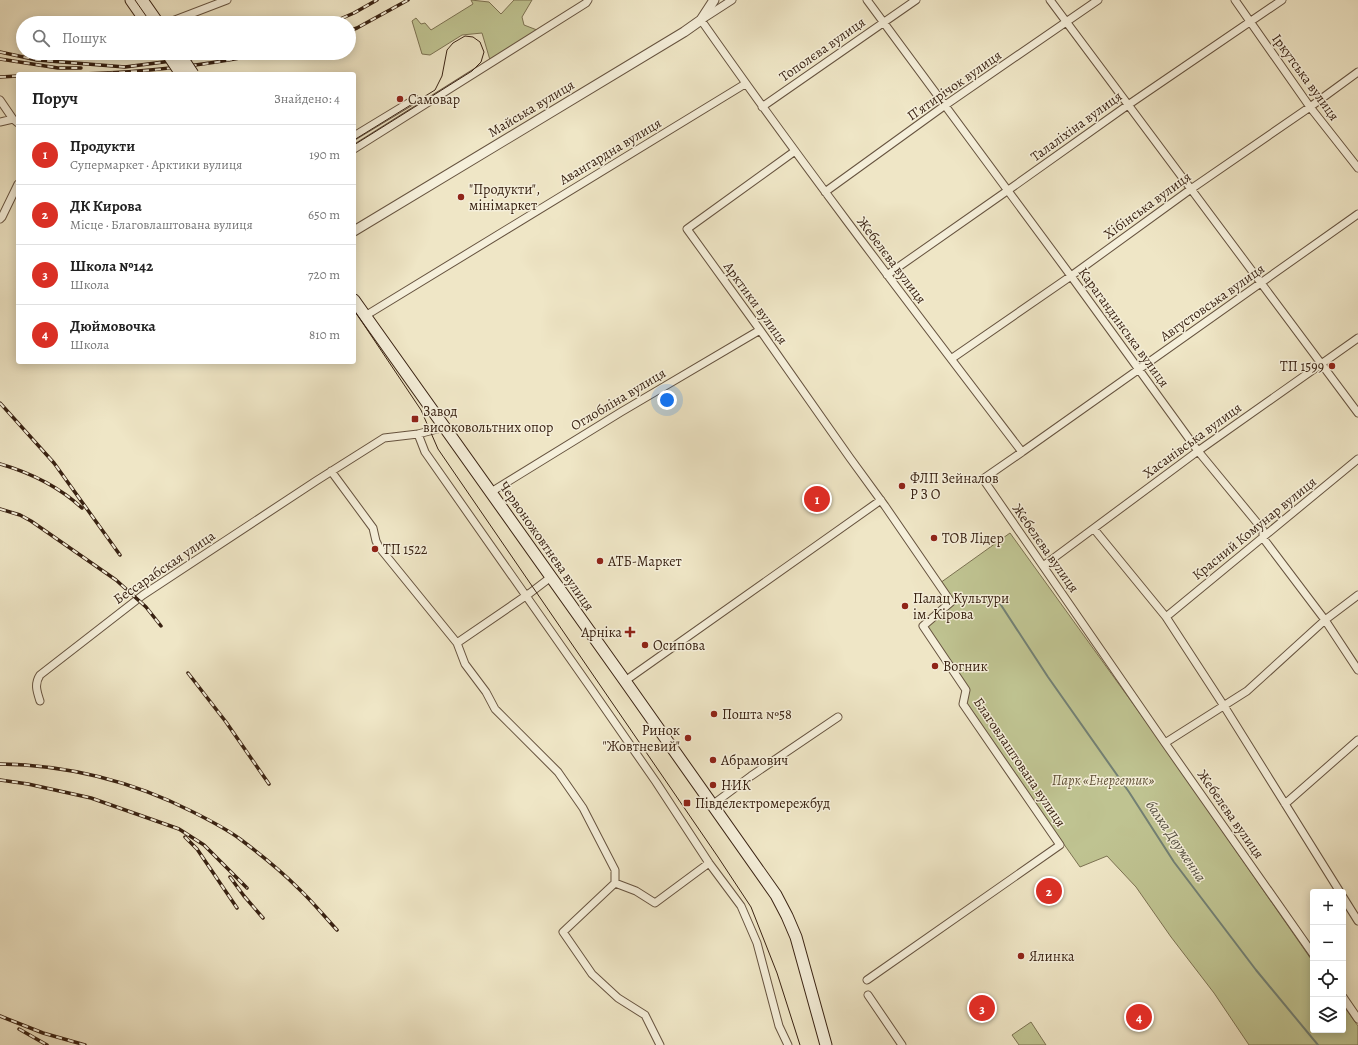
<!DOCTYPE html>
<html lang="uk">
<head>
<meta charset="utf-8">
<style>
  :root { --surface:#fff; --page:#f6f6f6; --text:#222; --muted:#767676; --line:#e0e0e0; --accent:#d93025 }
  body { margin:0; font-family:Alegreya,serif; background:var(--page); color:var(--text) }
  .controls { position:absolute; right:12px; bottom:12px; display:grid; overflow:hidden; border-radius:4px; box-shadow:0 2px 10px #0003 }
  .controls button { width:36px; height:36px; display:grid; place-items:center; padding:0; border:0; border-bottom:1px solid var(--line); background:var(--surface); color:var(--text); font:20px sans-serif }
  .you { position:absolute; left:667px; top:400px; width:14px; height:14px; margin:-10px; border:3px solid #fff; border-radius:50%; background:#1a73e8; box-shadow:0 0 0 6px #1a73e833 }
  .badge { display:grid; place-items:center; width:26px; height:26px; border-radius:50%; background:var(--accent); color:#fff; font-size:13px; font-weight:700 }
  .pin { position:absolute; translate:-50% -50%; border:2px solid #fff; box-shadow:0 1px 4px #0006 }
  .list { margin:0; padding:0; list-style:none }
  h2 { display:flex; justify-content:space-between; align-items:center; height:52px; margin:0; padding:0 16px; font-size:17px }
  h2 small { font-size:13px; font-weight:400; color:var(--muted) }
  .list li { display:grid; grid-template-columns:26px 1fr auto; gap:12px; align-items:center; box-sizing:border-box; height:60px; padding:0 16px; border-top:1px solid var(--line) }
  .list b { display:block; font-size:15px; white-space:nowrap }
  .list p { margin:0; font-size:13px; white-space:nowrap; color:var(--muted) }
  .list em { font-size:13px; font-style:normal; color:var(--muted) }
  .icon { flex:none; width:22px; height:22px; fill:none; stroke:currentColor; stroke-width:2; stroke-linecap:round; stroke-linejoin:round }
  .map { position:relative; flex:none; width:1358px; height:1045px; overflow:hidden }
  .search { position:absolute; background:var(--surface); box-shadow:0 2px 10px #0003; left:16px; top:16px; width:340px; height:44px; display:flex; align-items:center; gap:10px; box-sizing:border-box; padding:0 14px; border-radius:22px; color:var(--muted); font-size:15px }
  .panel { position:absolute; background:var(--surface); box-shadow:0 2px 10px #0003; left:16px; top:72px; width:340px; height:292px; border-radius:4px }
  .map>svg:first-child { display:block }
  .green { fill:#bfc391; stroke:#7c7252 }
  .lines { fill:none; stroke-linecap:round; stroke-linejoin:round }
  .stream { stroke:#738074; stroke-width:2 }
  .minor-casing { stroke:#66533f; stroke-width:9 }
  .tertiary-casing { stroke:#66533f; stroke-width:11 }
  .secondary-casing { stroke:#392212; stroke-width:13 }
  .minor { stroke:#f5efda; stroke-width:7 }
  .tertiary { stroke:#f5efda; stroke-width:9 }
  .secondary { stroke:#f5efda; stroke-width:11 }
  .tram { stroke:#392212; stroke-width:1 }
  .rail-casing { stroke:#392212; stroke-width:3.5 }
  .rail { stroke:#f5efda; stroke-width:2; stroke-dasharray:6; stroke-linecap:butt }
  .secondary-bridge-casing { stroke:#392212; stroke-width:13; stroke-linecap:butt }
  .secondary-bridge { stroke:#f5efda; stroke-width:11 }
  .poi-dot { fill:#8f2418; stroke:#f5efda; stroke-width:1.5 }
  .labels { text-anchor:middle; stroke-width:3; stroke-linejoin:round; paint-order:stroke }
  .street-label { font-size:14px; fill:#392212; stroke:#f5efda }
  .poi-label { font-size:14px; fill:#392212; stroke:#f5efda; text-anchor:start }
  .park-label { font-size:14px; font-style:italic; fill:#615238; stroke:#f5efda }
  .water-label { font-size:15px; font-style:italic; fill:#565143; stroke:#f5efda }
</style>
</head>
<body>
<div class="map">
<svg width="1358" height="1045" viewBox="0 0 1358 1045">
  <rect width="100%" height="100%" fill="#efe6c6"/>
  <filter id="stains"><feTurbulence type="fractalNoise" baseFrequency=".005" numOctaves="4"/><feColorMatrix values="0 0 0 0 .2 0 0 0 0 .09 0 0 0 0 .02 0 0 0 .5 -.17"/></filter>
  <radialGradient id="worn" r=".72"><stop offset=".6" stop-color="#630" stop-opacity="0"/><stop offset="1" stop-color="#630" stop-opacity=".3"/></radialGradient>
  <!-- green -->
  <path class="green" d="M471 0 489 2 501 14 514 0H532L522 17 524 25 537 30 490 60 482 33 462 35 430 55 422 54 412 21 416 18 421 24 425 23 431 30 473 4Z
    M1010 533 1162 744 1313 962V1030H1343V1005L1358 1026V1045H1249L1214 993 1171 937 1136 887 1107 856 1080 867 965 704 968 690 926 626 953 602 940 583Z
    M1031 1022 1046 1045H1019L1012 1035Z"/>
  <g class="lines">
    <!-- stream -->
    <path class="stream" d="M999 602 1048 677 1129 792 1174 862 1256 970 1318 1045"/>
    <defs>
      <path id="minor" d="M732 0 701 20C804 167 913 309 1022 452L983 479 1165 743 1313 954
        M867 0 1071 276 1198 451 1263 530V538L1325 620 1358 670
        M1050 0 1358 413
        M1235 0 1310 107 1358 168
        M167 23 227 0
        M0 100 13 119
        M762 107 916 0
        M0 122 13 119 18 123
        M354 136 415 99
        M354 149 586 3 588 0
        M795 151 687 229 760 330 850 458 885 506 951 602 923 626 966 690 963 704 1060 845 867 980
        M825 192 944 106 1098 0
        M0 219 2 217 18 184
        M887 275 1007 191 1128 105 1282 0
        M365 316 745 84
        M951 359 1071 276 1191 189 1310 107 1358 72
        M418 434 425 452 590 687 656 782 709 863 741 906 757 943 779 1026 788 1045
        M1022 452 1358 214
        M331 471 373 528 376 541 379 547 457 643
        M491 492 621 412 760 330
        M1094 529 1166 617 1224 706 1340 892
        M1043 566 1198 451 1358 338
        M551 577 530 593 457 643 465 664 486 692 495 709 558 772 583 808 615 870V883L636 891 655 903 709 863
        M1166 617 1358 459
        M625 681 881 500
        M40 701C37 692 34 684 40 675L143 595 316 481 384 438 418 434 445 427
        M1165 743 1247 691 1325 620 1358 595
        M1285 804 1358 740
        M712 805 751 776 838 717
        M615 883 563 932 592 974 618 998 645 1015 660 1045
        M1343 897 1358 921
        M868 995 902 1045
        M1343 997 1358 1019"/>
      <path id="tertiary" d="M354 231 684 32 701 20 714 0"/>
      <path id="secondary" d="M131 0 147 23
        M142 0 158 23
        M354 300 625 681 776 895 787 916 796 937 826 1045"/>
    </defs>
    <!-- minor casing -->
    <use href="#minor" class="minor-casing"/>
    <!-- tertiary casing -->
    <use href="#tertiary" class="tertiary-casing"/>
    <!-- secondary casing -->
    <use href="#secondary" class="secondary-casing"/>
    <!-- minor -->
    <use href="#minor" class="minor"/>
    <!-- tertiary -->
    <use href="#tertiary" class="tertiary"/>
    <!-- secondary -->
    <use href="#secondary" class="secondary"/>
    <!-- tram -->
    <path class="tram" d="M135 0 151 23
      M175 53 189 74
      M354 140 435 90 442 76 447 50 453 43 465 36 473 37 480 42 484 52 481 62 472 71 354 145
      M354 310 421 410 438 449 718 857 751 907 777 973 800 1045"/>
    <defs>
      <path id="rail" d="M331 23 354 13 377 0
        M349 31 357 28 408 0
        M0 52 37 60 125 67 210 56 222 53
        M0 59 58 68H81
        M83 74C146 72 205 66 266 53
        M0 77 18 76
        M0 403 54 463 120 555
        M0 464C31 473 58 486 82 508
        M0 509 20 515 31 521 116 580 146 607 161 626
        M188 673 226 722 269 784
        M0 764C68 765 132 781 193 812 209 820 225 828 240 839 260 854 280 870 298 888 312 901 324 916 337 930
        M0 780 28 784 91 798 179 829 204 845 247 888
        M185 837 197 849 237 908
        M230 877 244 896 263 918
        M0 1016 43 1033 85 1045
        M19 1029 47 1045"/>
    </defs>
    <!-- rail casing -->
    <use href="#rail" class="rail-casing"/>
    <!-- rail -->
    <use href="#rail" class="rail"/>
    <defs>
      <path id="secondary-bridge" d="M167 53 181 74
        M179 53 193 74"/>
    </defs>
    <!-- secondary-bridge casing -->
    <use href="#secondary-bridge" class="secondary-bridge-casing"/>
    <!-- secondary-bridge -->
    <use href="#secondary-bridge" class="secondary-bridge"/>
  </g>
  <!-- markers -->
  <g class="poi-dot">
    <circle cx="400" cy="99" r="4"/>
    <circle cx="461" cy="197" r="4"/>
    <circle cx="1332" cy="366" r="4"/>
    <rect x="411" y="415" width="8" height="8" rx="2"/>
    <circle cx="902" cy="486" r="4"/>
    <circle cx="934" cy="538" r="4"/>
    <circle cx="375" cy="549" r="4"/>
    <circle cx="600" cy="561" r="4"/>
    <circle cx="905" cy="606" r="4"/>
    <path d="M628 626h4v4h4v4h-4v4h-4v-4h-4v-4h4z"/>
    <circle cx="645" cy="645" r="4"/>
    <circle cx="935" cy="666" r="4"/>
    <circle cx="714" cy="714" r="4"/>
    <circle cx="688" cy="738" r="4"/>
    <circle cx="713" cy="760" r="4"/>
    <circle cx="713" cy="785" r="4"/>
    <rect x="683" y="799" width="8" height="8" rx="2"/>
    <circle cx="1021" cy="956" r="4"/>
  </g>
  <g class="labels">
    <!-- street labels -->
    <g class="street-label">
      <text transform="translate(822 49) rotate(-35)" y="5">Тополєва вулиця</text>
      <text transform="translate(1306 77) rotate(54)" y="5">Іркутська вулиця</text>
      <text transform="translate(954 85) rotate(-35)" y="5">П’ятирічок вулиця</text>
      <text transform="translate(531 108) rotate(-31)" y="5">Майська вулиця</text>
      <text transform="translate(1076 126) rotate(-36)" y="5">Талаліхіна вулиця</text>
      <text transform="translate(610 151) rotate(-31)" y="5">Авангардна вулиця</text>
      <text transform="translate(1147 205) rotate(-36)" y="5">Хібінська вулиця</text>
      <text transform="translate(892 260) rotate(53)" y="5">Жебелєва вулиця</text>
      <text transform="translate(1212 302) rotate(-35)" y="5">Августовська вулиця</text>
      <text transform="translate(756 303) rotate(54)" y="5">Арктики вулиця</text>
      <text transform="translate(1124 327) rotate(54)" y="5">Карагандинська вулиця</text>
      <text transform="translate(618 399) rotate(-31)" y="5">Оглобліна вулиця</text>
      <text transform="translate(1192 440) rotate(-36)" y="5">Хасанівська вулиця</text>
      <text transform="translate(1254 528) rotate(-39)" y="5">Красний Комунар вулиця</text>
      <text transform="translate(547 546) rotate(55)" y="5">Червоножовтнева вулиця</text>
      <text transform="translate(1046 548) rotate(55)" y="5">Жебелєва вулиця</text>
      <text transform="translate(164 567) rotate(-34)" y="5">Бессарабская улица</text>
      <text transform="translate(1020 762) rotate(56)" y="5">Благовлаштована вулиця</text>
      <text transform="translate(1231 814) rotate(55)" y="5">Жебелєва вулиця</text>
    </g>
    <!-- poi labels -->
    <g class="poi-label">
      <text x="408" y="104">Самовар</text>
      <text x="469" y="194">"Продукти",<tspan x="469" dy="16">мінімаркет</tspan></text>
      <text x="1324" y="371" text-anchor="end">ТП 1599</text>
      <text x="423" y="416">Завод<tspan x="423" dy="16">високовольтних опор</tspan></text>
      <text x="910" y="483">ФЛП Зейналов<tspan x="910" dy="16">Р З О</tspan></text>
      <text x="942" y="543">ТОВ Лідер</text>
      <text x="383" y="554">ТП 1522</text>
      <text x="608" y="566">АТБ-Маркет</text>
      <text x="913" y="603">Палац Культури<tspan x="913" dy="16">ім. Кірова</tspan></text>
      <text x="622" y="637" text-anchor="end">Арніка</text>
      <text x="653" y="650">Осипова</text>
      <text x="943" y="671">Вогник</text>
      <text x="722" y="719">Пошта №58</text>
      <text x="680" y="735" text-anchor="end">Ринок<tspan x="680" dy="16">"Жовтневий"</tspan></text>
      <text x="721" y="765">Абрамович</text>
      <text x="721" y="790">НИК</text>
      <text x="695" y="808">Півделектромережбуд</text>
      <text x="1029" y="961">Ялинка</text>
    </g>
    <!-- park labels -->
    <g class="park-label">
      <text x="1103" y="785">Парк «Енергетик»</text>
    </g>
    <!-- water labels -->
    <g class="water-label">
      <text transform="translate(1176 841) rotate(56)" y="5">балка Двуженна</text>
    </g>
  </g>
  <rect width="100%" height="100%" filter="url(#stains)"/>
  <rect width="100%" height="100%" fill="url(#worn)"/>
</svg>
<div class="controls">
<button>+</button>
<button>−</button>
<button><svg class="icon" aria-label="locate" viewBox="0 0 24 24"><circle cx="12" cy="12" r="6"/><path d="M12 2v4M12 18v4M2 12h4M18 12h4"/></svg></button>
<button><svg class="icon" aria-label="layers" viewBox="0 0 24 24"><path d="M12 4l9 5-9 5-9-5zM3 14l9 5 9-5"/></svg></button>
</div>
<div class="you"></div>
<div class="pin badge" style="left:817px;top:499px">1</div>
<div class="pin badge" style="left:1049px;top:891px">2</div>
<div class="pin badge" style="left:982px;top:1008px">3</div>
<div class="pin badge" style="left:1139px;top:1017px">4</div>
<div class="search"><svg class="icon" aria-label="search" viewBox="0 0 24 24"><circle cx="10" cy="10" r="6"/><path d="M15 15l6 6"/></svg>Пошук</div>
<section class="panel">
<h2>Поруч<small>Знайдено: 4</small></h2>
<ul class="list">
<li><span class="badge">1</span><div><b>Продукти</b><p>Супермаркет · Арктики вулиця</p></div><em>190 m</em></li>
<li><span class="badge">2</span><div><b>ДК Кирова</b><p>Місце · Благовлаштована вулиця</p></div><em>650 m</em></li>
<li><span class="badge">3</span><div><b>Школа №142</b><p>Школа</p></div><em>720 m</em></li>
<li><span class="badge">4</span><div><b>Дюймовочка</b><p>Школа</p></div><em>810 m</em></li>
</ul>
</section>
</div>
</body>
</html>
